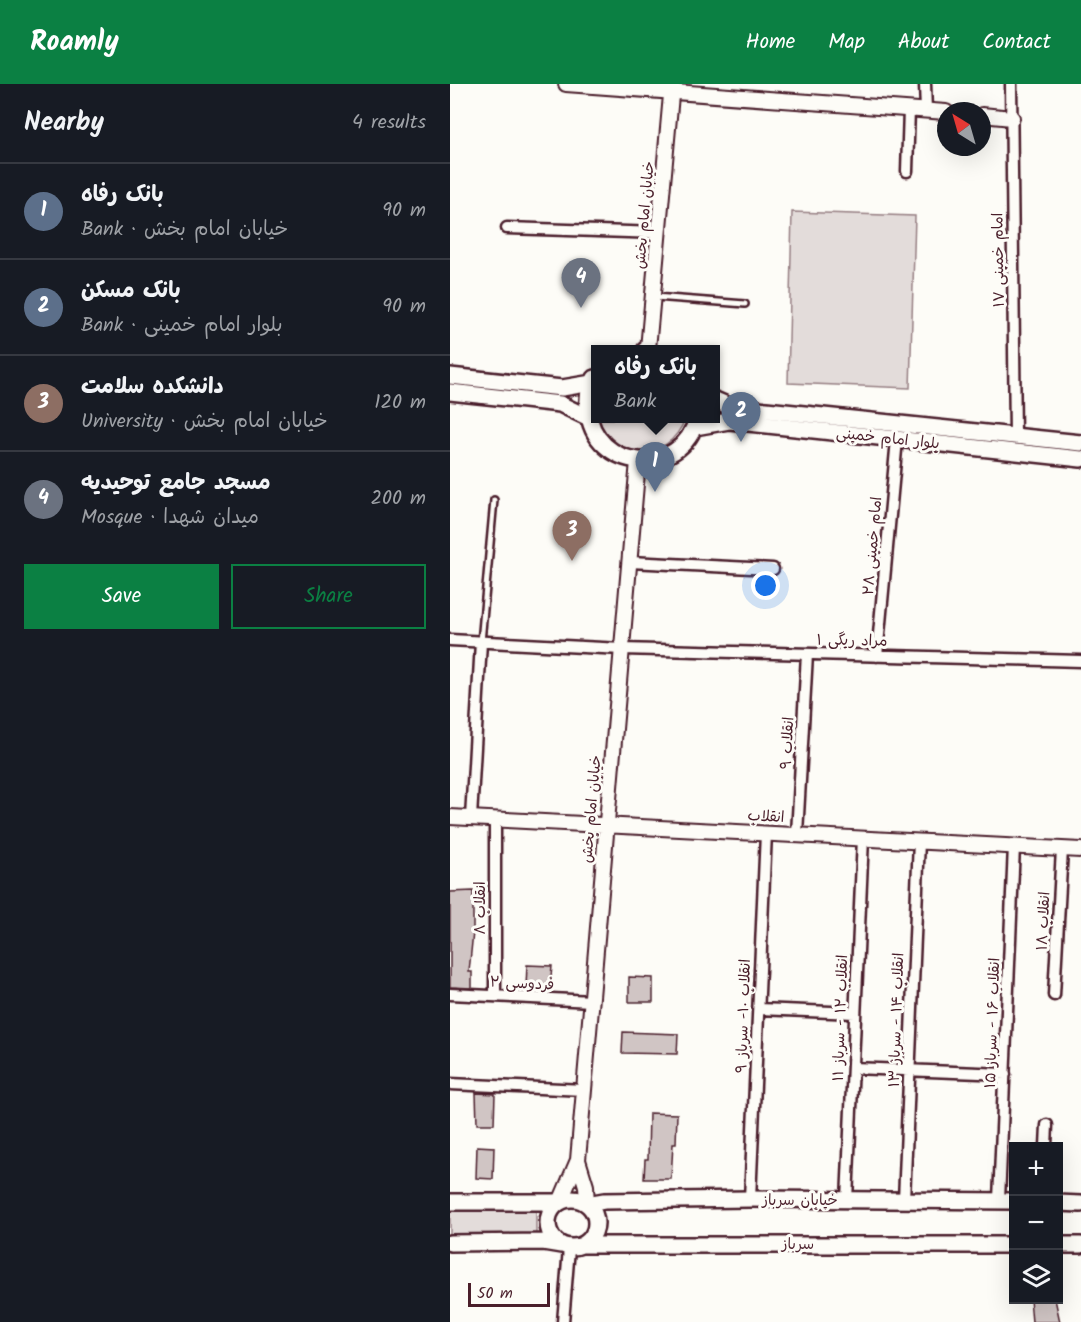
<!DOCTYPE html>
<html lang="en">
<head>
<meta charset="utf-8">
<style>
  :root { --surface:#171b24; --page:#20242c; --text:#f1f3f6; --muted:#9ea1a6; --line:#363941; --accent:#0b8043 }
  body { margin:0; font-family:Kalam,"Playpen Sans Arabic",sans-serif; background:var(--page); color:var(--text) }
  .controls { position:absolute; right:18px; bottom:18px; display:grid; overflow:hidden; border-radius:0px; box-shadow:0 6px 24px #0002 }
  .controls button { width:54px; height:54px; display:grid; place-items:center; padding:0; border:0; border-bottom:2px solid var(--line); background:var(--surface); color:var(--text); font:30px sans-serif }
  .compass { position:absolute; left:487px; top:18px; width:54px; height:54px; border-radius:50%; background:var(--surface); box-shadow:0 6px 24px #0002; rotate:323deg }
  .scale { position:absolute; left:18px; bottom:15px; width:82px; box-sizing:border-box; padding-left:6px; border:3px solid #4a1f2b; border-top:0; font-size:16px; line-height:21px; white-space:nowrap; color:#4a1f2b; -webkit-text-stroke:4px #fdfcf7; paint-order:stroke }
  .you { position:absolute; left:316px; top:502px; width:21px; height:21px; margin:-15px; border:4px solid #fff; border-radius:50%; background:#1a73e8; box-shadow:0 0 0 9px #1a73e833 }
  .badge { display:grid; place-items:center; width:39px; height:39px; border-radius:50%; background:var(--accent); color:#fff; font-size:20px; font-weight:700 }
  .pin { position:absolute; translate:-50% -50px; filter:drop-shadow(0 2px 3px #0008) }
  .pin::after { content:''; position:absolute; top:32px; width:21px; height:18px; background:inherit; clip-path:polygon(0 0,100% 0,50% 100%) }
  .popup { position:absolute; left:141px; top:261px; width:129px; height:78px; box-sizing:border-box; display:grid; place-content:center; border-radius:0px; background:var(--surface); filter:drop-shadow(0 2px 4px #0005); font-size:20px; white-space:nowrap; color:var(--muted) }
  .popup b { font-size:22px; color:var(--text) }
  .popup::after { content:''; position:absolute; left:50%; top:100%; margin-left:-12px; border:12px solid transparent; border-top-color:var(--surface) }
  .list { margin:0; padding:0; list-style:none }
  h2 { display:flex; justify-content:space-between; align-items:center; height:78px; margin:0; padding:0 24px; font-size:26px }
  h2 small { font-size:20px; font-weight:400; color:var(--muted) }
  .list li { display:grid; grid-template-columns:39px 1fr auto; gap:18px; align-items:center; box-sizing:border-box; height:96px; padding:0 24px; border-top:2px solid var(--line) }
  .list b { display:block; font-size:22px; white-space:nowrap }
  .list p { margin:0; font-size:20px; white-space:nowrap; color:var(--muted) }
  .list em { font-size:20px; font-style:normal; color:var(--muted) }
  .actions { display:flex; gap:12px; padding:18px 24px }
  .actions a { flex:1; padding:14px 0; border:2px solid var(--accent); border-radius:0px; text-align:center; font-size:21px; color:var(--accent) }
  .actions .main { background:var(--accent); color:#fff }
  .icon { flex:none; width:33px; height:33px; fill:none; stroke:currentColor; stroke-width:2; stroke-linecap:round; stroke-linejoin:round }
  .map { position:relative; flex:none; width:631px; height:1238px; overflow:hidden }
  header { display:flex; align-items:center; gap:36px; box-sizing:border-box; height:84px; padding:0 30px; background:var(--accent); color:#fff }
  header strong { font-size:28px }
  nav { display:flex; gap:33px; margin-inline-start:auto; font-size:21px }
  main { display:flex }
  aside { flex:1; background:var(--surface) }
  .map>svg:first-child { display:block }
  .green { fill:#e3dcda; stroke:#967e82; stroke-width:1.5 }
  .building { fill:#d0c5c4; stroke:#4a1f2b; stroke-width:1.5 }
  .lines { fill:none; stroke-linecap:round; stroke-linejoin:round }
  .service-casing { stroke:#4a1f2b; stroke-width:10 }
  .minor-casing { stroke:#4a1f2b; stroke-width:15 }
  .tertiary-casing { stroke:#4a1f2b; stroke-width:18 }
  .secondary-casing { stroke:#4a1f2b; stroke-width:20 }
  .service { stroke:#fdfcf7; stroke-width:5 }
  .minor { stroke:#fdfcf7; stroke-width:10 }
  .tertiary { stroke:#fdfcf7; stroke-width:14 }
  .secondary { stroke:#fdfcf7; stroke-width:15 }
  .labels { text-anchor:middle; stroke-width:6; stroke-linejoin:round; paint-order:stroke }
  .street-label { font-size:15px; fill:#4a1f2b; stroke:#fdfcf7 }
</style>
</head>
<body>
<header>
<strong>Roamly</strong>
<nav><a>Home</a><a>Map</a><a>About</a><a>Contact</a></nav>
</header>
<main>
<aside>
<h2>Nearby<small>4 results</small></h2>
<ul class="list">
<li><span class="badge" style="background:#5c6f8a">1</span><div><b>بانک رفاه</b><p>Bank · خیابان امام بخش</p></div><em>90 m</em></li>
<li><span class="badge" style="background:#5c6f8a">2</span><div><b>بانک مسکن</b><p>Bank · بلوار امام خمینی</p></div><em>90 m</em></li>
<li><span class="badge" style="background:#8d6e63">3</span><div><b>دانشکده سلامت</b><p>University · خیابان امام بخش</p></div><em>120 m</em></li>
<li><span class="badge" style="background:#6b7280">4</span><div><b>مسجد جامع توحیدیه</b><p>Mosque · میدان شهدا</p></div><em>200 m</em></li>
</ul>
<div class="actions"><a class="main">Save</a><a>Share</a></div>
</aside>
<div class="map">
<svg width="631" height="1238" viewBox="0 0 631 1238">
  <rect width="100%" height="100%" fill="#fdfcf7"/>
  <filter id="ink" filterUnits="userSpaceOnUse"><feTurbulence type="fractalNoise" baseFrequency=".0167" numOctaves="2"/><feDisplacementMap in="SourceGraphic" scale="12" xChannelSelector="R" yChannelSelector="G"/><feConvolveMatrix kernelMatrix="1 2 1 2 8 2 1 2 1" color-interpolation-filters="sRGB"/></filter>
  <g filter="url(#ink)">
    <!-- green -->
    <path class="green" d="M342 128 465 132 460 304 338 299Z
      M148 335H235C217 380 167 377 148 335Z
      M0 1126 86 1127V1151L0 1152Z"/>
    <!-- building -->
    <path class="building" d="M23 807V848L19 888H22V904L0 903V808Z
      M77 881 102 882 100 903H76Z
      M179 893 203 894V918H179Z
      M173 948 228 950 227 970 172 969Z
      M26 1009 45 1010 44 1040H27Z
      M199 1029 227 1030 226 1060H223L221 1095H194L195 1075H198Z
      M27 1062 44 1063 43 1095 26 1094Z
      M580 1215H605L610 1238H582Z"/>
    <g class="lines">
      <defs>
        <path id="service" d="M205 213 295 220
          M31 558 44 416"/>
        <path id="minor" d="M475 0 476 27
          M561 0 565 352
          M457 87 459 25
          M57 144 209 149
          M180 478 323 485
          M0 556 172 565 631 577
          M427 572 447 355
          M21 734 31 558
          M347 750 357 570
          M0 910 142 917
          M604 911 612 765
          M45 912V735
          M309 925 405 929
          M403 984 555 990
          M0 1000 134 1006
          M596 1062 597 1041
          M300 1115 316 749
          M397 1116 413 754
          M454 1116 469 757
          M549 1116 564 762
          M113 1238 119 1164"/>
        <path id="tertiary" d="M116 0 496 28
          M532 31 562 34
          M198 265 222 0
          M0 733 631 766
          M128 1076 136 1102 137 1120
          M110 1118 128 1076 188 377"/>
        <path id="secondary" d="M195 266H199
          M0 292 112 304 142 299
          M145 294C139 303 137 314 138 325 143 388 232 395 247 334
          M0 308 110 320 139 334
          M265 316 279 322 631 359
          M245 343 279 337 631 375
          M98 1139a24 24 0 1 1 48 0a24 24 0 1 1-48 0Z
          M0 1118H110
          M608 1119 631 1120
          M137 1120 154 1117 300 1115 564 1117
          M0 1159 93 1158 111 1161
          M132 1161H564
          M608 1161H631"/>
      </defs>
      <!-- service casing -->
      <use href="#service" class="service-casing"/>
      <!-- minor casing -->
      <use href="#minor" class="minor-casing"/>
      <!-- tertiary casing -->
      <use href="#tertiary" class="tertiary-casing"/>
      <!-- secondary casing -->
      <use href="#secondary" class="secondary-casing"/>
      <!-- service -->
      <use href="#service" class="service"/>
      <!-- minor -->
      <use href="#minor" class="minor"/>
      <!-- tertiary -->
      <use href="#tertiary" class="tertiary"/>
      <!-- secondary -->
      <use href="#secondary" class="secondary"/>
    </g>
  </g>
  <g class="labels">
    <!-- street labels -->
    <g class="street-label">
      <text transform="translate(194 131) rotate(-85)" y="5">خیابان امام بخش</text>
      <text transform="translate(548 176) rotate(-91)" y="5">امام خمینی ۱۷</text>
      <text transform="translate(438 354) rotate(6)" y="5">بلوار امام خمینی</text>
      <text transform="translate(422 462) rotate(-85)" y="5">امام خمینی ۲۸</text>
      <text transform="translate(402 556) rotate(1)" y="5">مراد ریگی ۱</text>
      <text transform="translate(337 659) rotate(-87)" y="5">انقلاب ۹</text>
      <text transform="translate(141 725) rotate(-85)" y="5">خیابان امام بخش</text>
      <text transform="translate(316 732) rotate(3)" y="5">انقلاب</text>
      <text transform="translate(30 824) rotate(-90)" y="5">انقلاب ۸</text>
      <text transform="translate(593 837) rotate(-87)" y="5">انقلاب ۱۸</text>
      <text transform="translate(72 899) rotate(3)" y="5">فردوسی ۲</text>
      <text transform="translate(293 932) rotate(-88)" y="5">انقلاب ۱۰- سرباز ۹</text>
      <text transform="translate(390 934) rotate(-88)" y="5">انقلاب ۱۲ - سرباز ۱۱</text>
      <text transform="translate(446 936) rotate(-88)" y="5">انقلاب ۱۴ - سرباز ۱۳</text>
      <text transform="translate(542 939) rotate(-88)" y="5">انقلاب ۱۶ - سرباز ۱۵</text>
      <text x="350" y="1121">خیابان سرباز</text>
      <text x="348" y="1165">سرباز</text>
    </g>
  </g>
</svg>
<div class="controls">
<button>+</button>
<button>−</button>
<button><svg class="icon" aria-label="layers" viewBox="0 0 24 24"><path d="M12 4l9 5-9 5-9-5zM3 14l9 5 9-5"/></svg></button>
</div>
<svg class="compass" viewBox="-18 -18 36 36"><path d="M0-13l5 13h-10z" fill="#e53935"/><path d="M0 13l5-13h-10z" fill="#9ea1a6"/></svg>
<div class="scale">50 m</div>
<div class="you"></div>
<div class="pin badge" style="left:205px;top:408px;background:#5c6f8a">1</div>
<div class="popup"><b>بانک رفاه</b>Bank</div>
<div class="pin badge" style="left:291px;top:358px;background:#5c6f8a">2</div>
<div class="pin badge" style="left:122px;top:477px;background:#8d6e63">3</div>
<div class="pin badge" style="left:131px;top:224px;background:#6b7280">4</div>
</div>
</main>
</body>
</html>
